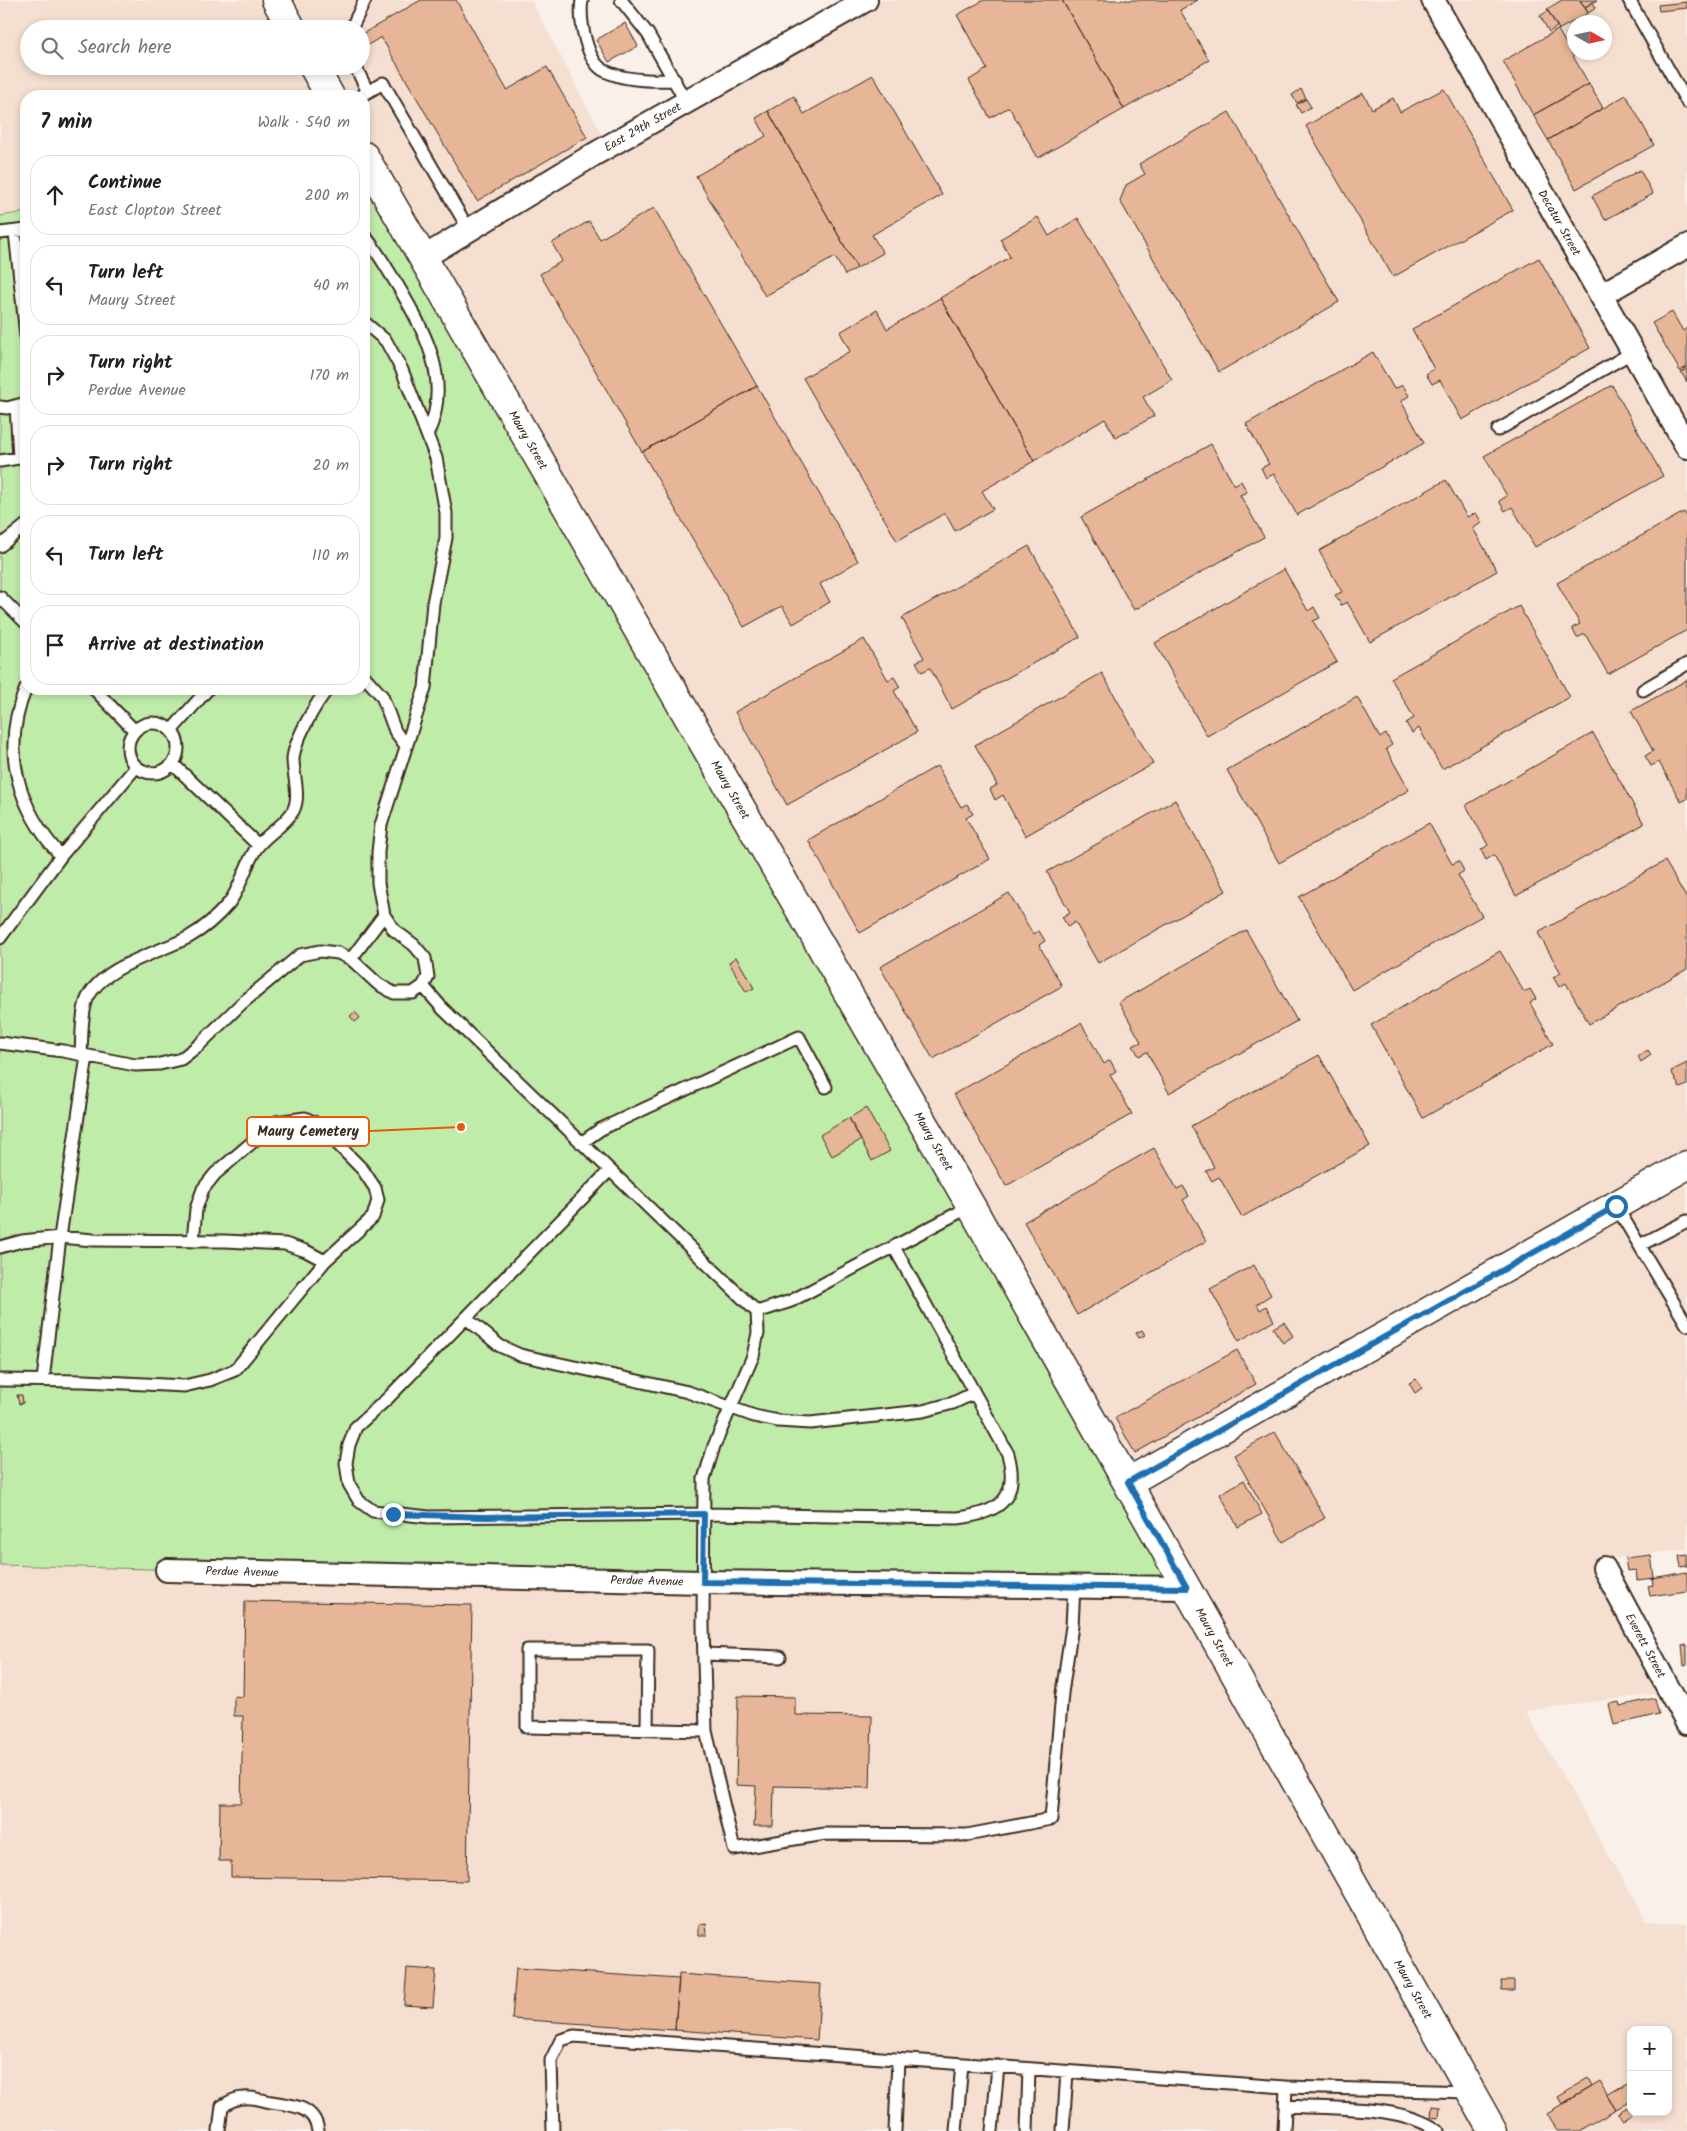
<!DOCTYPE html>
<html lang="en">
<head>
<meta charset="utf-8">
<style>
  :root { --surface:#fff; --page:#f6f6f6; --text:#202124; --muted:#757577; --line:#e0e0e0 }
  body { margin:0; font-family:Kalam,sans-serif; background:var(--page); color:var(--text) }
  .controls { position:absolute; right:15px; bottom:15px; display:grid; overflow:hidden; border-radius:10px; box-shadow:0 2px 8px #0003 }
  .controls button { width:45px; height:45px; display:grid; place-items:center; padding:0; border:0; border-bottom:1px solid var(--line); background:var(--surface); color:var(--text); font:25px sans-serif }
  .compass { position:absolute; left:1567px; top:15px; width:45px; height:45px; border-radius:50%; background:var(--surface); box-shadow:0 2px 8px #0003; rotate:99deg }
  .stop { position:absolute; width:15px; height:15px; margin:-11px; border:4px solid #1f6fb2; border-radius:50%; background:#fff }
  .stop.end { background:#1f6fb2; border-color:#fff; box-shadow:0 1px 5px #0008 }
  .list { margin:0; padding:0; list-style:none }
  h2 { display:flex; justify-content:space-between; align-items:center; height:65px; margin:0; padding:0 20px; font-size:21px }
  h2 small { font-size:16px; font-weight:400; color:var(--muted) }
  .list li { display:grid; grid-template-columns:32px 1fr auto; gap:15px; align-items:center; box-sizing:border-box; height:80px; margin:0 10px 10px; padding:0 10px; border:1px solid var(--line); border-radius:20px }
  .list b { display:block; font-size:19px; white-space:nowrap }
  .list p { margin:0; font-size:16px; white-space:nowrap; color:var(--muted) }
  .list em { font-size:16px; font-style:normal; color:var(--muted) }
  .icon { flex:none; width:28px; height:28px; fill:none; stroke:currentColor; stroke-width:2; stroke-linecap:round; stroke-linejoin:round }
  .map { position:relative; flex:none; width:1687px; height:2131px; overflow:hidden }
  .search { position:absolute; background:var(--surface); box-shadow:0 2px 8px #0003; left:20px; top:20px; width:350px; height:55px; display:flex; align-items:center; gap:12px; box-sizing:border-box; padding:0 18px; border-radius:28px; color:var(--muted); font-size:19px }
  .panel { position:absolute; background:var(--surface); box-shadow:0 2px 8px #0003; left:20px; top:90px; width:350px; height:605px; border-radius:20px }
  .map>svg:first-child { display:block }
  .built { fill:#f4dfd1; fill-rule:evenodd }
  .green { fill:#c0eca9; stroke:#7e8b64 }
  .building { fill:#e7b698; stroke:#3b2a1e }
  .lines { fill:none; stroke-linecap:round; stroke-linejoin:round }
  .service-casing { stroke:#3b2a1e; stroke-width:15 }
  .minor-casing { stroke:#3b2a1e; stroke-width:26 }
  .tertiary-casing { stroke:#3b2a1e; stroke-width:31 }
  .service { stroke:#fff; stroke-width:11 }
  .minor { stroke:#fff; stroke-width:22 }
  .tertiary { stroke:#fff; stroke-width:28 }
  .route { stroke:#1f6fb2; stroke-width:6 }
  .labels { text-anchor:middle; stroke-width:4.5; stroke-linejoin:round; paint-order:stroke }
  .street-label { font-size:12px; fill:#3b2a1e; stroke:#fff }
  .leader { fill:none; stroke:#e8590c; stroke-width:2 }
  .callout-dot { fill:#e8590c; stroke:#fff; stroke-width:2 }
  .callout { fill:#fff; stroke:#e8590c; stroke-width:2 }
  .callout-label { font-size:14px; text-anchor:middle; font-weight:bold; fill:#3b2a1e }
</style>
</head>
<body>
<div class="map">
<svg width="1687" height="2131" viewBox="0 0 1687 2131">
  <rect width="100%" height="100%" fill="#faf0ea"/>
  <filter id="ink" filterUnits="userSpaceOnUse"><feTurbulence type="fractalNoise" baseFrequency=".02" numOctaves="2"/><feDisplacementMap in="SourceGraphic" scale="10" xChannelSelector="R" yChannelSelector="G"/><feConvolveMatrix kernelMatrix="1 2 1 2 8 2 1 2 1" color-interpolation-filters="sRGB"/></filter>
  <g filter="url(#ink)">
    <!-- built -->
    <path class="built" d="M0 0H531L610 150 868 0H1687V1549L1601 1560 1668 1692 1525 1711 1647 1921 1687 1924V2131H0V1565L1192 1597 364 171V96H26V212L0 216ZM1574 22H1604V52H1574ZM29 29H361V66H29ZM1631 2030H1668V2112H1631Z"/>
    <!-- green -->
    <path class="green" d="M364 171 1192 1597 0 1565V216L26 212V689H364Z"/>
    <!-- building -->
    <path class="building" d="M421 0H456L507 90 547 67 587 137 477 201 381 37 368 45 362 34Z
      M984 0H1062L1124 109 1038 158 1009 107 990 118 969 80 987 69 957 15Z
      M1062 0H1198L1180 10 1209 60 1124 109Z
      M1562 0H1580L1588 13 1558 30 1589 84 1533 115 1503 61 1559 29 1547 9Z
      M1580 0H1597L1585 7Z
      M1593 2 1596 8 1588 13 1585 7Z
      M1687 2V8L1659 11 1658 5Z
      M1548 11 1557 27 1549 32 1540 16Z
      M625 23 638 46 609 62 596 40Z
      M873 75 942 195 872 235 883 253 857 268 768 111 794 96 804 114Z
      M1589 84 1603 108 1548 140 1533 115Z
      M1301 89 1306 98 1297 103 1292 95Z
      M1444 89 1513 210 1393 277 1306 126 1363 93 1372 109 1393 98 1400 112Z
      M1626 95 1654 145 1576 189 1548 140Z
      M1306 99 1311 107 1301 113 1296 105Z
      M768 111 857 268 845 275 835 257 765 296 696 176 766 136 756 118Z
      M1229 112 1339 302 1219 372 1120 201 1126 185 1145 174 1139 164Z
      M1640 170 1653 194 1605 220 1592 196Z
      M654 208 757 386 642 452 540 274 562 261 552 243 589 221 600 239Z
      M1038 217 1049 236 1078 218 1172 380 1143 397 1154 416 1116 438 1105 419 1034 461 940 298 1010 257 1000 239Z
      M1539 258 1590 348 1462 420 1440 380 1432 384 1426 374 1434 369 1412 329Z
      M940 298 1034 461 982 491 993 509 955 531 945 513 897 541 803 378 850 351 840 332 877 310 887 329Z
      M1672 312 1683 331 1687 328V367L1680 371 1652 323Z
      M1373 352 1394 389 1403 385 1409 396 1401 401 1424 443 1297 515 1274 474 1266 478 1261 468 1269 464 1246 424Z
      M1687 369V382L1681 372Z
      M1612 385 1663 476 1535 547 1512 507 1505 511 1499 501 1507 496 1484 456Z
      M757 386 858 561 820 584 830 602 793 624 782 606 744 627 642 452Z
      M1211 444 1234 485 1241 481 1247 492 1240 495 1264 537 1134 610 1081 517Z
      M1446 480 1467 517 1476 513 1482 523 1473 528 1497 571 1370 642 1347 602 1341 605 1335 595 1342 592 1319 551Z
      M1684 512 1687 517V630L1608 674 1585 634 1577 638 1572 628 1580 624 1557 583Z
      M1029 546 1080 637 952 709 930 668 922 672 916 662 924 658 902 618Z
      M1284 569 1308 611 1314 607 1320 618 1313 621 1337 662 1207 736 1155 643Z
      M1519 606 1570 697 1442 769 1419 728 1412 733 1406 723 1414 718 1391 678Z
      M864 639 888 680 894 677 900 687 894 691 917 732 787 805 735 712Z
      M1102 673 1153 764 1025 836 1003 795 995 800 990 789 997 785 975 745Z
      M1687 680V799L1681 802 1659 762 1651 766 1645 756 1653 751 1631 711Z
      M1357 697 1380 738 1386 734 1392 745 1386 749 1409 790 1279 863 1227 770Z
      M1593 733 1644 824 1516 896 1494 855 1486 860 1481 850 1488 845 1466 805Z
      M937 766 961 807 967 804 973 814 966 818 990 859 860 933 808 840Z
      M1175 800 1226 891 1098 963 1075 922 1068 927 1062 917 1070 912 1047 872Z
      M1429 823 1452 864 1459 861 1464 871 1458 875 1482 916 1352 990 1299 897Z
      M1665 861 1687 899V969L1589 1024 1566 983 1559 987 1553 977 1561 973 1538 933Z
      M1009 893 1033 934 1039 931 1045 941 1039 945 1062 986 933 1059 880 967Z
      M1246 930 1297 1021 1169 1093 1147 1052 1139 1056 1133 1046 1141 1042 1119 1002Z
      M1500 951 1524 992 1530 989 1536 999 1530 1003 1553 1044 1423 1118 1371 1025Z
      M736 957 754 988 746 992 729 962Z
      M355 1012 360 1018 355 1022 350 1016Z
      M1081 1023 1104 1064 1110 1060 1116 1071 1110 1075 1132 1114 1006 1186 954 1094Z
      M1648 1050 1651 1055 1641 1062 1638 1056Z
      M1319 1055 1370 1146 1242 1217 1219 1177 1212 1181 1206 1171 1214 1167 1191 1126Z
      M1687 1063V1085L1680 1088 1671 1071Z
      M866 1108 890 1151 872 1161 849 1118Z
      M849 1118 861 1140 832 1156 820 1135Z
      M1154 1148 1177 1189 1183 1186 1189 1196 1183 1200 1206 1241 1077 1315 1024 1222Z
      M1254 1265 1271 1295 1257 1304 1260 1310 1266 1306 1274 1321 1239 1341 1210 1289Z
      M1284 1322 1293 1336 1283 1343 1273 1328Z
      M1142 1330 1145 1335 1139 1338 1136 1333Z
      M1237 1350 1256 1384 1135 1453 1115 1418Z
      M1416 1379 1422 1388 1415 1393 1409 1383Z
      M17 1395H22L23 1403 19 1404Z
      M1275 1432 1325 1518 1283 1542 1234 1455Z
      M1244 1480 1262 1514 1238 1527 1220 1494Z
      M1651 1555 1654 1578 1637 1580 1636 1570 1627 1571 1625 1558Z
      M1687 1555V1566L1681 1567 1679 1556Z
      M1687 1572V1591L1650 1596 1648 1586 1653 1585 1652 1578Z
      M245 1601 472 1605 467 1881 231 1877V1861H219L220 1803H241L243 1716H234V1696L243 1697Z
      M1687 1645V1665L1684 1666 1682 1646Z
      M738 1696 795 1697V1715L872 1716 870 1788 774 1786 773 1826H754L756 1786 736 1785Z
      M1655 1698 1659 1714 1614 1725 1609 1704 1619 1702 1620 1706Z
      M706 1923 707 1935H699V1924Z
      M407 1968 436 1970 433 2007 404 2005Z
      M516 1968 679 1979 675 2030 512 2019Z
      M679 1974 821 1984 817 2040 675 2030Z
      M1501 1981H1514V1991H1502Z
      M1588 2079 1592 2087 1562 2104 1558 2097Z
      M1600 2082 1616 2109 1578 2131H1558L1547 2113Z
      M1628 2084 1631 2090 1629 2094 1631 2101 1616 2109 1608 2096Z
      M1432 2106 1440 2107 1439 2118 1431 2117Z
      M1627 2108 1632 2116 1623 2121 1618 2114Z"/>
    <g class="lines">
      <defs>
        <path id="service" d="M582 0C579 19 586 62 605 71 625 81 653 81 675 80
          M621 0 648 34 686 102
          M1629 0 1687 102
          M351 29 365 0
          M355 66 368 92
          M361 96 383 83 469 230
          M15 232 26 336
          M0 233 26 230
          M364 235C377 250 387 269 398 286 425 332 452 380 428 433
          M0 407 7 408 26 403
          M1498 430 1633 352
          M0 461 19 458 16 406
          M0 546 26 525
          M0 597 26 623
          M364 676 382 696 395 731 406 746
          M26 688C0 750 18 809 61 856
          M94 689 134 730
          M1643 690 1687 664
          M128 748a25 25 0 1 1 50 0a25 25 0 1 1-50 0Z
          M171 731 208 689
          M173 764 258 845
          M0 938 61 856 136 767
          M351 959 384 915
          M423 986 443 1009 757 1312 758 1333 753 1356 714 1446 704 1479 703 1626 706 1731 527 1727V1650H648L647 1729
          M0 1043 63 1051 135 1065 160 1064 181 1059 199 1045 241 1004 300 955 320 951 338 953 351 959 378 984 394 993H413L423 986 428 977 425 958 414 945 394 930 384 915 378 883V852L381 825 425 688 433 603 446 538V513L436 458 402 370 386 341 364 322
          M81 1055C82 1039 81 1018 86 1002 98 967 159 953 189 937 205 928 217 917 229 903 241 887 244 869 254 852 262 836 283 828 293 811 301 797 293 775 293 759 294 742 316 702 328 689
          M581 1143 601 1129 799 1037 826 1087
          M609 1171 388 1398 356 1427 349 1445 346 1463 349 1484 359 1501 373 1511 429 1517 704 1514 958 1518C999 1513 1020 1499 1008 1454L894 1247
          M1616 1206 1687 1325
          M1640 1245 1687 1221
          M0 1247 22 1241 60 1237 93 1240 225 1241 285 1244 306 1251 325 1261
          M757 1312 791 1301 971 1206
          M466 1318 500 1346 520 1355 688 1392 754 1416 778 1421 810 1423 923 1411 953 1403 974 1393
          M0 1380 85 1381 184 1386 210 1380 235 1370 325 1261 373 1217 378 1200 375 1188 363 1170 318 1124 305 1118 276 1122 215 1174 203 1189 196 1209 193 1241
          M43 1380 60 1237 87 1056
          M704 1654 780 1657
          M706 1731 734 1849 825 1834 967 1835 1051 1819 1062 1693 1072 1626 1074 1587
          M1285 2106C1330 2109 1401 2104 1438 2131
          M219 2131 222 2106C229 2102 235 2098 244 2098 252 2097 262 2100 271 2102 292 2105 315 2106 318 2131
          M553 2131 551 2060 561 2040 574 2036 1286 2087
          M895 2131 898 2059
          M956 2131 962 2064
          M992 2131 998 2066
          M1027 2131 1029 2069
          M1063 2131 1067 2072
          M1284 2131 1286 2087 1470 2092"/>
        <g id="minor">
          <path id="s1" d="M1433 0 1687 447"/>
          <path id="s2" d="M421 259 593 155 866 0"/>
          <path d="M1601 295 1687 246"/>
          <path id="s3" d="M1604 1568 1687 1723"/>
          <path id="s4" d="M167 1570 703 1582 1187 1588"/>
        </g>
        <g id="tertiary">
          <path d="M276 0 292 29"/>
          <path d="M313 66 330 96"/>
          <path id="s5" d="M364 156 971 1206 1493 2131"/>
          <path d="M1128 1482 1687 1165"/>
        </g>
      </defs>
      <!-- service casing -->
      <use href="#service" class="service-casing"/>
      <!-- minor casing -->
      <use href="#minor" class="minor-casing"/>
      <!-- tertiary casing -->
      <use href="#tertiary" class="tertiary-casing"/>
      <!-- service -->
      <use href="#service" class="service"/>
      <!-- minor -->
      <use href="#minor" class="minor"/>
      <!-- tertiary -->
      <use href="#tertiary" class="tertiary"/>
    </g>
  </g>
  <g class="lines" filter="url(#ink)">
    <!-- route -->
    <path class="route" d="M393 1514 485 1517 704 1514 703 1582 1187 1588 1128 1482 1616 1206"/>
  </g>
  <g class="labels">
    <!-- street labels -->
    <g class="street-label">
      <text dy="4" stroke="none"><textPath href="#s2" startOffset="258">East 29th Street</textPath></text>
      <text dy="4" stroke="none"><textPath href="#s1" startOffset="256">Decatur Street</textPath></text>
      <text dy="4" stroke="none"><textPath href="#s5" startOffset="328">Maury Street</textPath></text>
      <text dy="4" stroke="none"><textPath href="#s5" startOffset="732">Maury Street</textPath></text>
      <text dy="4" stroke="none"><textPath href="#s5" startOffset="1138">Maury Street</textPath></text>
      <text dy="4" stroke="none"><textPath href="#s4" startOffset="75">Perdue Avenue</textPath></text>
      <text dy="4" stroke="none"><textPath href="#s4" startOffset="480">Perdue Avenue</textPath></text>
      <text dy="4" stroke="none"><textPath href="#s5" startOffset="1708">Maury Street</textPath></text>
      <text dy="4" stroke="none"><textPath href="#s3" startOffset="88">Everett Street</textPath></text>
      <text dy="4" stroke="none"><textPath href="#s5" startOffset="2112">Maury Street</textPath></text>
    </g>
  </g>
  <!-- callouts -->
  <path class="leader" d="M461 1127L369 1131"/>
  <circle class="callout-dot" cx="461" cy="1127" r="5"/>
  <rect class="callout" x="247" y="1117" width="122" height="29" rx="5"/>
  <g class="callout-label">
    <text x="308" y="1136">Maury Cemetery</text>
  </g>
</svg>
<div class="controls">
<button>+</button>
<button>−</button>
</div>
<svg class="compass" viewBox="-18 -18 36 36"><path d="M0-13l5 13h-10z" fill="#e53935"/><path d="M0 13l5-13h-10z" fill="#757577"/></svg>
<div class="stop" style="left:1616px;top:1206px"></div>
<div class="stop end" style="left:393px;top:1514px"></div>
<div class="search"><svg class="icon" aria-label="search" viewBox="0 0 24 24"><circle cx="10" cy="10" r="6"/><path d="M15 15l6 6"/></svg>Search here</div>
<section class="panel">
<h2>7 min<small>Walk · 540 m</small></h2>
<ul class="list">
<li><svg class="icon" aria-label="ahead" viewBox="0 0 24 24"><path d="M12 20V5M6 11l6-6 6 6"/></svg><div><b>Continue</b><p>East Clopton Street</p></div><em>200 m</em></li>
<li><svg class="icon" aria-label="left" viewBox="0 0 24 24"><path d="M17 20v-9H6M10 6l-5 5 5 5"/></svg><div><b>Turn left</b><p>Maury Street</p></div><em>40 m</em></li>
<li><svg class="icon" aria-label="right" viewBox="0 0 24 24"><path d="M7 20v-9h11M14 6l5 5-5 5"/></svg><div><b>Turn right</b><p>Perdue Avenue</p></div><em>170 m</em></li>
<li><svg class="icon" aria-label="right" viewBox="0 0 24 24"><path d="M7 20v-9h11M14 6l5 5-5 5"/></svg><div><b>Turn right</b></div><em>20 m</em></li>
<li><svg class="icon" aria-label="left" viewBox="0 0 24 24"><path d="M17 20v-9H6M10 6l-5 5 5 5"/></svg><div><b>Turn left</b></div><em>110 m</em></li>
<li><svg class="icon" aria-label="arrive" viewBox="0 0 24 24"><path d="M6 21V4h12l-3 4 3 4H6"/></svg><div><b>Arrive at destination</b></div></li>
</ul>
</section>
</div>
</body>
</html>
